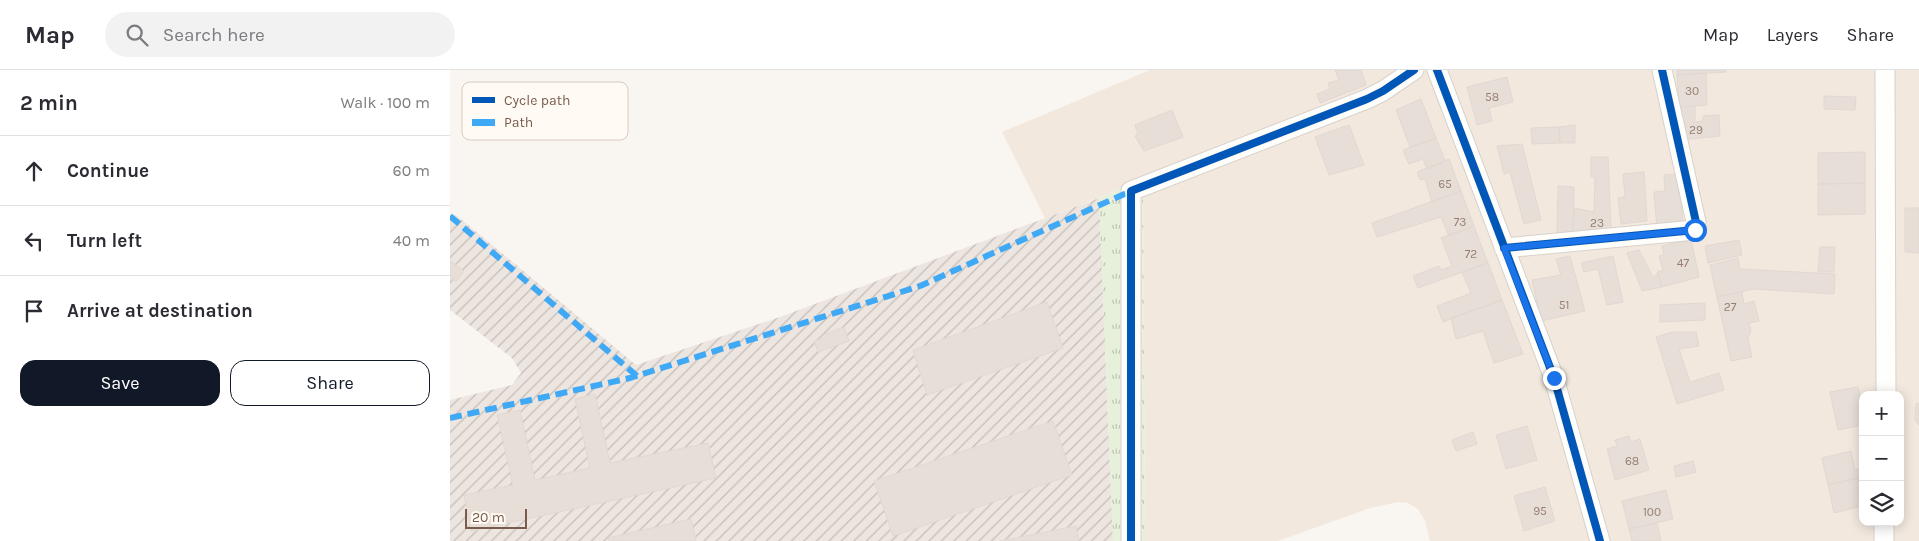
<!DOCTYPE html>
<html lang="en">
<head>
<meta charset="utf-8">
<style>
  :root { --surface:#fff; --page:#f2f2f3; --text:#2b2b33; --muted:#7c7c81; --line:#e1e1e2; --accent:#111827 }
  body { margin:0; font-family:Karla,sans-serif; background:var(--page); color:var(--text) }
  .controls { position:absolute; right:15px; bottom:15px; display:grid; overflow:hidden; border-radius:10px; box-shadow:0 2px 12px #0003 }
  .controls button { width:45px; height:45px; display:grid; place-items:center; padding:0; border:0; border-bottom:1px solid var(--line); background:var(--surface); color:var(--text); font:25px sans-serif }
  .scale { position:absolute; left:15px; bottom:12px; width:62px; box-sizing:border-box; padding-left:5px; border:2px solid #7a5c4d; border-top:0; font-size:14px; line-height:18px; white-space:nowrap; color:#7a5c4d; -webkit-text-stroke:4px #fffaf3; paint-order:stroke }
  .stop { position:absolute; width:15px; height:15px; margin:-11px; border:4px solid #1a73e8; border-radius:50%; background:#fff }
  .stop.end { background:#1a73e8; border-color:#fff; box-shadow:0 1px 5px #0008 }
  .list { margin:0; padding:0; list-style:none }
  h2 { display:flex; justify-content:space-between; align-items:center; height:65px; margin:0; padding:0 20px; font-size:21px }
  h2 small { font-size:16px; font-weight:400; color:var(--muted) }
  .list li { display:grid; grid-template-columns:32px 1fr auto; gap:15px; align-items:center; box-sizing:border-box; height:70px; padding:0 20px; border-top:1px solid var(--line) }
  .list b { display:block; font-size:19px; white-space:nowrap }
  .list em { font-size:16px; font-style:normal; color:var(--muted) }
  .actions { display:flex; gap:10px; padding:15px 20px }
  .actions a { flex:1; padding:11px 0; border:1px solid var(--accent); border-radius:15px; text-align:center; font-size:18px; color:var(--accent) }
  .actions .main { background:var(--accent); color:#fff }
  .icon { flex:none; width:28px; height:28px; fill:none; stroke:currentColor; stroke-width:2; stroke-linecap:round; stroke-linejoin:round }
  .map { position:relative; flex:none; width:1469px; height:471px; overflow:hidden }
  header { display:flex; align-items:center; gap:30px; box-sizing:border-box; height:70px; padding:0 25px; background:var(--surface); border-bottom:1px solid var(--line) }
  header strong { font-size:24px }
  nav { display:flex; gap:28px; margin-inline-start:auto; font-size:18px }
  .search { width:350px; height:45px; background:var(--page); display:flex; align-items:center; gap:12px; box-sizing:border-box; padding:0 18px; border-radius:28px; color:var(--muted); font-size:19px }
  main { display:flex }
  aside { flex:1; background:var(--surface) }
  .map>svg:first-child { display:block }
  .residential { fill:#f2e8de; fill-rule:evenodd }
  .industrial { fill:url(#industrial-furrows) }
  .grass { fill:url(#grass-tufts) }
  .building { fill:#e6ded7; stroke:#e2d8d2 }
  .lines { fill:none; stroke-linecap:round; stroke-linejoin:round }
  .street-casing { stroke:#d7d1cb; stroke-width:21 }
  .street { stroke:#fefefd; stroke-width:19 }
  .quiet { stroke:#3fa9f5; stroke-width:6; stroke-dasharray:12 6; stroke-linecap:butt }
  .cycleway-casing { stroke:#fffaf3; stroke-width:11 }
  .cycleway { stroke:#0057b8; stroke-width:8 }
  .route { stroke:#1a73e8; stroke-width:6 }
  .labels { text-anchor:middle; stroke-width:4; stroke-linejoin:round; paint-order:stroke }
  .number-label { font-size:12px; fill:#977e72 }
  .key { fill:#fffaf3; stroke:#d7cbc1; stroke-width:1 }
  .key-label { font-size:14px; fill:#7a5c4d }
</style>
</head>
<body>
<header>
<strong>Map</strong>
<div class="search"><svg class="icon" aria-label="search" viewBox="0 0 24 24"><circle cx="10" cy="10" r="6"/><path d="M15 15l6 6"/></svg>Search here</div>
<nav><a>Map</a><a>Layers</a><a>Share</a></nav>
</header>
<main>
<aside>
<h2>2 min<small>Walk · 100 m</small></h2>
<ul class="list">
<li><svg class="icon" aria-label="ahead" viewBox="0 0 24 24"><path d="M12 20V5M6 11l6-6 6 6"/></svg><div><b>Continue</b></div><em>60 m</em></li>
<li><svg class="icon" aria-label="left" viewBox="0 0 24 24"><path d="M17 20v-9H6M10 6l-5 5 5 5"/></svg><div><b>Turn left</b></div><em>40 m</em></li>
<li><svg class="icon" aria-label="arrive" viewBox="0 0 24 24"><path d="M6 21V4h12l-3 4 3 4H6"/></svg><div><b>Arrive at destination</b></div></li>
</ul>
<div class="actions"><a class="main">Save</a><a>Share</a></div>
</aside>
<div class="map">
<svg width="1469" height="471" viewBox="0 0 1469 471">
  <defs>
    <pattern id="industrial-furrows" width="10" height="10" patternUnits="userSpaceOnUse" patternTransform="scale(1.25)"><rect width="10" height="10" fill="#ede5e0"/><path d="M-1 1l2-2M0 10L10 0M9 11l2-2" fill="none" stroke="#c5bdb8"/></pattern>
    <pattern id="grass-tufts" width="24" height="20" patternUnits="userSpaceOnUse" patternTransform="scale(1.25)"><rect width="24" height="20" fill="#e7f0db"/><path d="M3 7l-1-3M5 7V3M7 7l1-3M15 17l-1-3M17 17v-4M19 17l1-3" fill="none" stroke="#c0c6b4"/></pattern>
  </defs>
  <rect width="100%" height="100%" fill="#f9f5f0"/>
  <!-- residential -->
  <path class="residential" d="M700 0H1469V471H980L975 451 968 439 958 433 948 432 920 438 828 471H695L693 111 595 148 552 62ZM1413 325H1450V452H1413Z"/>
  <!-- industrial -->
  <path class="industrial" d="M649 128 663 471H0V330L62 315 71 303 62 288 0 240V150L6 145 186 295 330 247Z"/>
  <!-- grass -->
  <path class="grass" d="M693 111 695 471H663L649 128Z"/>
  <!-- building -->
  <path class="building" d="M885 0H911L916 15 870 33 867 24 880 19 878 13 889 10Z
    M1227 0H1276V2L1227 5Z
    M1256 3 1257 35 1229 37 1227 5Z
    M1057 7 1063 32 1039 38 1042 51 1027 55 1017 17Z
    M1374 26 1406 27 1405 40 1374 39Z
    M971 29 986 68 960 77 946 40Z
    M1245 36V52L1253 51V46L1269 45 1270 66 1231 70 1229 37Z
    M722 40 733 67 694 81 685 66 688 64 685 55Z
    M899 55 914 95 879 105 865 67Z
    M1125 55V73H1110L1109 57Z
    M1109 57 1110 73 1082 74 1081 58Z
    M986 68 995 91 977 99 973 89 959 94 953 80Z
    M1072 74 1091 150 1074 154 1060 102 1054 104 1047 76Z
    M1415 82V113L1368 114V83Z
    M1141 87H1158L1161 160 1123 162 1124 138 1144 142 1145 107H1141Z
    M999 89 1011 121 982 132 975 109 970 110 967 102Z
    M1194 102 1197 151 1171 154 1168 128 1175 127 1173 104Z
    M1229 104 1233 156 1207 158 1204 122 1215 121 1214 105Z
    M1415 113V144L1368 145V114Z
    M1108 116 1124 117 1123 162 1107 163Z
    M1011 121 1024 156 999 166 991 147 927 167 922 153Z
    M1455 138H1469V183L1455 182Z
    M1024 156 1038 193 968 218 963 206 989 196 991 200 1002 196 991 168Z
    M1241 169 1249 207 1212 217 1207 202 1213 200 1209 186 1214 185 1212 176Z
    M1289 170 1292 185 1258 193 1255 176Z
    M1370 177H1385L1384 202H1368Z
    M1189 180 1203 207 1208 204 1212 217 1192 221 1177 183Z
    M1120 186 1135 241 1091 251 1082 210 1111 205 1106 189Z
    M1163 186 1173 232 1157 235 1148 199 1134 202 1131 193Z
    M1288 188 1290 199 1385 204 1384 224 1303 219 1267 227 1260 195Z
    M0 191 14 201 6 212 0 207Z
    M1038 193 1052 230 993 252 987 236 1021 223 1012 202Z
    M1292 222 1294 234 1304 231 1309 251 1299 253 1301 261 1298 268 1302 287 1281 291 1267 227Z
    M1052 230 1073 284 1044 293 1033 261 1006 269 1001 248Z
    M597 232 613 278 477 325 463 280Z
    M1255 233V250L1210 252V235Z
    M394 257 399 271 368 282 364 271 376 267 375 264Z
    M1222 262H1246L1249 276 1229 279 1240 312 1269 303 1274 320 1227 334 1206 267Z
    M1408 317 1413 339V355L1388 360 1380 322Z
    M145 324 160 393 258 373 266 408 21 461 14 425 63 415 47 345 70 340 85 410 140 398 125 329Z
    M1469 333V355L1465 351 1466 334Z
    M603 351 622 405 443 466 424 411Z
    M1077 356 1087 390 1056 399 1046 365Z
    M1023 362 1027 374 1006 381 1002 370Z
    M1179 366 1181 372 1190 369 1199 400 1165 410 1157 379 1167 376 1165 370Z
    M1401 381 1405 400 1413 398V407L1378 415 1372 388Z
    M1243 391 1246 402 1226 407 1224 396Z
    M1413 407V416L1409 417 1413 436 1384 443 1378 415Z
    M1095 417 1105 451 1074 461 1064 426Z
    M1216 420 1223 449 1179 459 1172 431Z
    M241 449 246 471H159L158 468Z
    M1207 453 1211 471H1182L1179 459Z
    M626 456 629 471H550Z"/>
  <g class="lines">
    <defs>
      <path id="street" d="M987 0 1104 308 1150 471
        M1435 0 1436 325
        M1054 178 1245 160 1246 152 1212 0
        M681 471V121L917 29 933 21 964 0
        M1434 471V452"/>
    </defs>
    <!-- street casing -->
    <use href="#street" class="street-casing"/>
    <!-- street -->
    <use href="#street" class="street"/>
    <!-- quiet -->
    <path class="quiet" d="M0 146 187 306
      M0 348 180 308 470 216 681 121"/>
    <defs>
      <path id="cycleway" d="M987 0 1104 308 1150 471
        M1054 178 1245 160 1246 152 1212 0
        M681 471V121L917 29 933 21 964 0"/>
    </defs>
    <!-- cycleway casing -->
    <use href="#cycleway" class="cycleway-casing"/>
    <!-- cycleway -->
    <use href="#cycleway" class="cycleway"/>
  </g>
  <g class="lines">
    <!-- route -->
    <path class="route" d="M1104 308 1054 178 1245 160"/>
  </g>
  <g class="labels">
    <!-- number labels -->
    <g class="number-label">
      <text x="1242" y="25">30</text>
      <text x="1042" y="31">58</text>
      <text x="1246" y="64">29</text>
      <text x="995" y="118">65</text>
      <text x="1010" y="156">73</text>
      <text x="1147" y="157">23</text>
      <text x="1021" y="188">72</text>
      <text x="1233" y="197">47</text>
      <text x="1114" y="239">51</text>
      <text x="1280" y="241">27</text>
      <text x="1182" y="395">68</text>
      <text x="1090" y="445">95</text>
      <text x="1202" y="446">100</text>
    </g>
  </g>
  <!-- legend -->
  <rect x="12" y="12" width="166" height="58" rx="8" class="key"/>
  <rect x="22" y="27" width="23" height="6" fill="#0057b8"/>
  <rect x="22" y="49" width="23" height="7" fill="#3fa9f5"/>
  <g class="key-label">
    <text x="54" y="35">Cycle path</text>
    <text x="54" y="57">Path</text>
  </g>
</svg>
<div class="controls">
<button>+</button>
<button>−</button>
<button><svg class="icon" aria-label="layers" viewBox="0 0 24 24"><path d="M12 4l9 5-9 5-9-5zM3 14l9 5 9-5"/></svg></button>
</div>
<div class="scale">20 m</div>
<div class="stop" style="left:1245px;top:160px"></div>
<div class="stop end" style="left:1104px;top:308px"></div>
</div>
</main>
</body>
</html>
